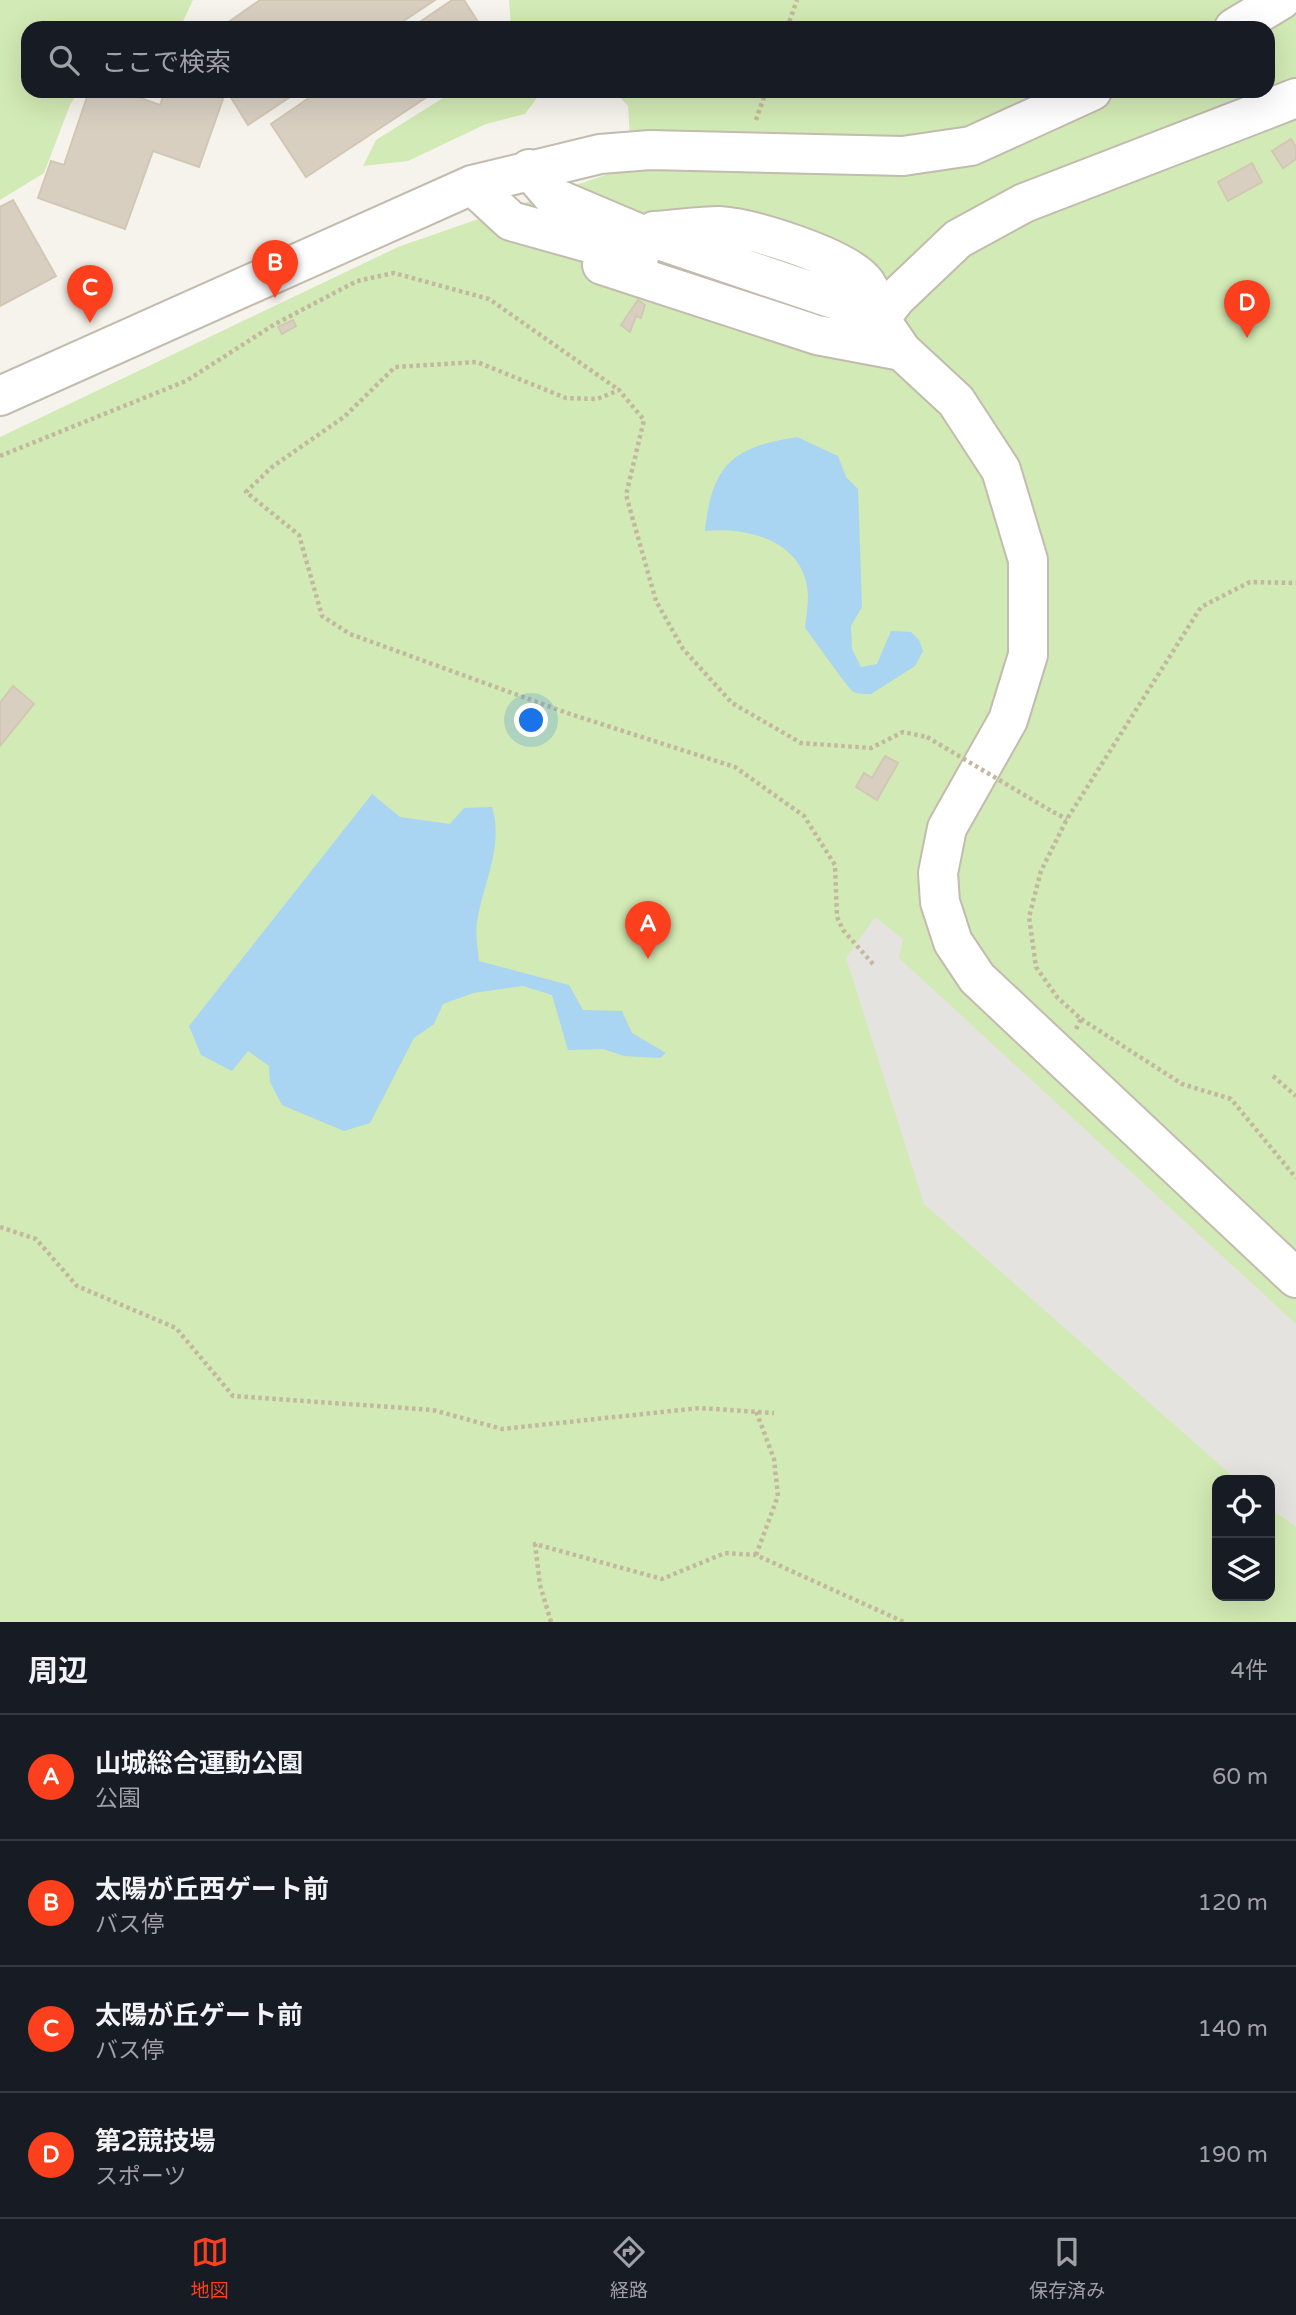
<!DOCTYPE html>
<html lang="ja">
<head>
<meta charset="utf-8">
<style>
  :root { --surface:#171b24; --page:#242831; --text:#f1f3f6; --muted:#9ea1a6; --line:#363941; --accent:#fc3f1d }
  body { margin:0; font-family:"Varela Round","Noto Sans JP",sans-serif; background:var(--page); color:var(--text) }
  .controls { position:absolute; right:21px; bottom:21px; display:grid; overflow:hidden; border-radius:14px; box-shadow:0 7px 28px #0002 }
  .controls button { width:63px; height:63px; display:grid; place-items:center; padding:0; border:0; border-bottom:2px solid var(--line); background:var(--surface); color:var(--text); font:35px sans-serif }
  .you { position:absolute; left:532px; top:721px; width:24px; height:24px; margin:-18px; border:5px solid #fff; border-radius:50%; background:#1a73e8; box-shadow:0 0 0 10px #1a73e833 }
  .badge { display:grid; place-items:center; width:46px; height:46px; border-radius:50%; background:var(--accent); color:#fff; font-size:23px; font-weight:700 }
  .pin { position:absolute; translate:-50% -58px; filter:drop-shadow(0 2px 4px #0008) }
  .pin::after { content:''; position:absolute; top:37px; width:24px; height:21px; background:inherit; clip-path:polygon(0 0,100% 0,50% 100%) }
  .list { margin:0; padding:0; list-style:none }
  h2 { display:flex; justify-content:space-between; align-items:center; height:91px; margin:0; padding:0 28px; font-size:30px }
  h2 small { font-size:23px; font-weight:400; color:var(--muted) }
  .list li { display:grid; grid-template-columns:46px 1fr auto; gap:21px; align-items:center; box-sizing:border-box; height:126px; padding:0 28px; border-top:2px solid var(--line) }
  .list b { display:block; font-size:26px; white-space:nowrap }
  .list p { margin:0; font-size:23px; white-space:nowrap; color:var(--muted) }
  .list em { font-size:23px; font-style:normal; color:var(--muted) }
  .icon { flex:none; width:38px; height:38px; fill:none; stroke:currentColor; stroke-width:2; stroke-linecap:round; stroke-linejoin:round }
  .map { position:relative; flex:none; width:1296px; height:1622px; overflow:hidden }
  .search { position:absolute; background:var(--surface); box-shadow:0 7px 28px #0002; left:21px; right:21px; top:21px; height:77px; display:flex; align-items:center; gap:18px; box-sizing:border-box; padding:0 24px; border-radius:21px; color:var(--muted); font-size:26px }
  .sheet { height:595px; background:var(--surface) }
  nav { display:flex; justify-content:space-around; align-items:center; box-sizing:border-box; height:98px; border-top:2px solid var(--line); background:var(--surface); font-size:19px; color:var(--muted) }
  nav a { display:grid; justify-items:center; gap:4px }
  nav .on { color:var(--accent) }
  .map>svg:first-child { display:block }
  .green { fill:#d2eab5; fill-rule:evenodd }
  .parking { fill:#e5e3e0 }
  .water { fill:#a9d4f2 }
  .building { fill:#d8cfc1; stroke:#d3c7b4; stroke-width:2 }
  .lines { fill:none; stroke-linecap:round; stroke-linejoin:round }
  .minor-casing { stroke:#c2bbae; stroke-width:42 }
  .path { stroke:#c4b79f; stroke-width:4.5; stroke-dasharray:3.5 3.5; stroke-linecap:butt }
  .minor { stroke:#fff; stroke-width:38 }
  .path-bridge { stroke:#c4b79f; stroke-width:4.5; stroke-dasharray:3.5 3.5; stroke-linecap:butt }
</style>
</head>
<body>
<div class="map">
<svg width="1296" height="1622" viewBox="0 0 1296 1622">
  <rect width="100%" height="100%" fill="#f6f3ec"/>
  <!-- green -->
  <path class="green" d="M0 0H193L180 28H28V91H79L70 105 44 173 0 200Z
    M509 0H1296V1622H0V437L398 247 608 174 632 169 628 106 614 91H1268V28H511ZM1217 1480H1270V1596H1217Z
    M454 91H542L525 114 486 124 408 161 363 166 376 140Z"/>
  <!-- parking -->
  <path class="parking" d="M875 917 903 939 899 958 1296 1324V1527L1270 1508V1480H1237L924 1204 846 958Z"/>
  <!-- water -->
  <path class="water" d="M797 437 838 456 846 477 858 489 862 607 851 626 852 649 861 667 877 664 891 631 911 632 919 640 923 651 915 666 871 694C866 694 858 694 854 692 848 689 814 639 805 628 806 618 808 606 808 595 806 542 748 526 705 531 712 465 732 447 797 437Z
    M372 794 400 817 450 824 464 808 492 807C504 847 483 883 477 922 475 934 478 949 479 961L569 985 583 1010 622 1011 632 1033 666 1053 660 1058 624 1056 603 1049 568 1050 552 995 523 986 473 993 443 1004 434 1024 414 1038 370 1123 344 1131 282 1105 270 1082 269 1066 248 1051 232 1071 201 1055 189 1026Z"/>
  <!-- building -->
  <path class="building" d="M260 0H435L393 28H220Z
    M452 0H464L482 28H411Z
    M89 91H121L160 105 165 91H199L223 99 199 167 153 151 125 229 38 198 51 161 64 165Z
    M227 91H299L248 125Z
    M319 91H436L306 177 271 124Z
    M1291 139 1296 147V159L1283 168 1272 151Z
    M1252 163 1262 182 1228 201 1218 182Z
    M13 200 56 276 0 306V207Z
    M638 300 645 305 641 318 636 316 630 332 621 325Z
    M293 320 296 326 282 334 278 327Z
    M13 686 34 704 0 746V703Z
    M885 756 898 763 877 800 856 787 864 773 872 778Z"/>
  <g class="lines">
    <defs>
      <path id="minor" d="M1234 28 1281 0
        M529 169 553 197 638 233 857 307 880 319 902 351 956 401 1001 470 1028 560V655L1008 720 947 828 938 873 940 902 953 942 977 978 1296 1278
        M472 185 511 221 639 257
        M654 231C675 230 698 226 719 226 752 228 841 256 863 280 872 289 875 307 880 319
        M602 265 817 335 902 351
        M880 319 896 298 958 239 1024 203 1296 98
        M0 396 472 185 600 154 650 150 903 156 971 146 1092 91"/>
    </defs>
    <!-- minor casing -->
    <use href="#minor" class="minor-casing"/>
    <!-- path -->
    <path class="path" d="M787 28 797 0
      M756 120 766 91
      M0 456 186 381 275 324 357 281 394 273 489 299 619 390
      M1053 812 1067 819
      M873 964 843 930 837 917 835 865 804 816 735 767 567 713 350 634 322 616 299 535 246 492 272 467 344 417 395 367 477 362 566 398 597 399 619 390 644 420 626 495 656 601 683 649 732 703 801 743 871 748 903 732 927 737
      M1081 1019 1182 1084 1231 1099 1296 1178
      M1076 1029 1081 1019 1057 997 1036 967 1029 917 1041 871 1067 819 1201 607 1250 582 1296 583
      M1273 1076 1296 1096
      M0 1227 36 1239 77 1286 176 1328 233 1396 433 1410 502 1429 700 1408 774 1413
      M756 1555 778 1496 774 1459 756 1411
      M551 1622 540 1585 535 1544 662 1579 725 1553 756 1555 904 1622"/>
    <!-- minor -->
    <use href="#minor" class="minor"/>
    <!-- path-bridge -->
    <path class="path-bridge" d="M927 737 1053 812"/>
  </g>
</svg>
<div class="controls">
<button><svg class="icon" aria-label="locate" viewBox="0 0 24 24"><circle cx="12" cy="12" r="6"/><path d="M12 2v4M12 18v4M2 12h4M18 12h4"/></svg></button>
<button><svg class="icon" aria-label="layers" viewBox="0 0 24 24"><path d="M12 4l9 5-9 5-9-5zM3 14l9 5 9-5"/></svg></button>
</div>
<div class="you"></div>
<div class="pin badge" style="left:648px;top:959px">A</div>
<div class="pin badge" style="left:275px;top:298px">B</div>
<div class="pin badge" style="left:90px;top:323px">C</div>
<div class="pin badge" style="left:1247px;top:338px">D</div>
<div class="search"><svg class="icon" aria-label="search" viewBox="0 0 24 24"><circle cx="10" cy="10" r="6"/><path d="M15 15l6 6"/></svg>ここで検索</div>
</div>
<section class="sheet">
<h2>周辺<small>4件</small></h2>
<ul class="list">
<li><span class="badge">A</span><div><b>山城総合運動公園</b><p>公園</p></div><em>60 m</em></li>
<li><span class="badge">B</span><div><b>太陽が丘西ゲート前</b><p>バス停</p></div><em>120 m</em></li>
<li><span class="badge">C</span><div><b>太陽が丘ゲート前</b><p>バス停</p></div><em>140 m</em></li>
<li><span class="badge">D</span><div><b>第2競技場</b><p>スポーツ</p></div><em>190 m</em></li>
</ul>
</section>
<nav>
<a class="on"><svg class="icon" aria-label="map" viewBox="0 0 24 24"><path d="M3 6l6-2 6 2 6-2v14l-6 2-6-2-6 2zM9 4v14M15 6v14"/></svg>地図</a>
<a><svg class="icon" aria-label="directions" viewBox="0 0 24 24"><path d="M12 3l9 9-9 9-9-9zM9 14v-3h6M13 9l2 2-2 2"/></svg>経路</a>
<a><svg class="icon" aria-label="saved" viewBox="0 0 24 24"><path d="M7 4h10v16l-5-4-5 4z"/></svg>保存済み</a>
</nav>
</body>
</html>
